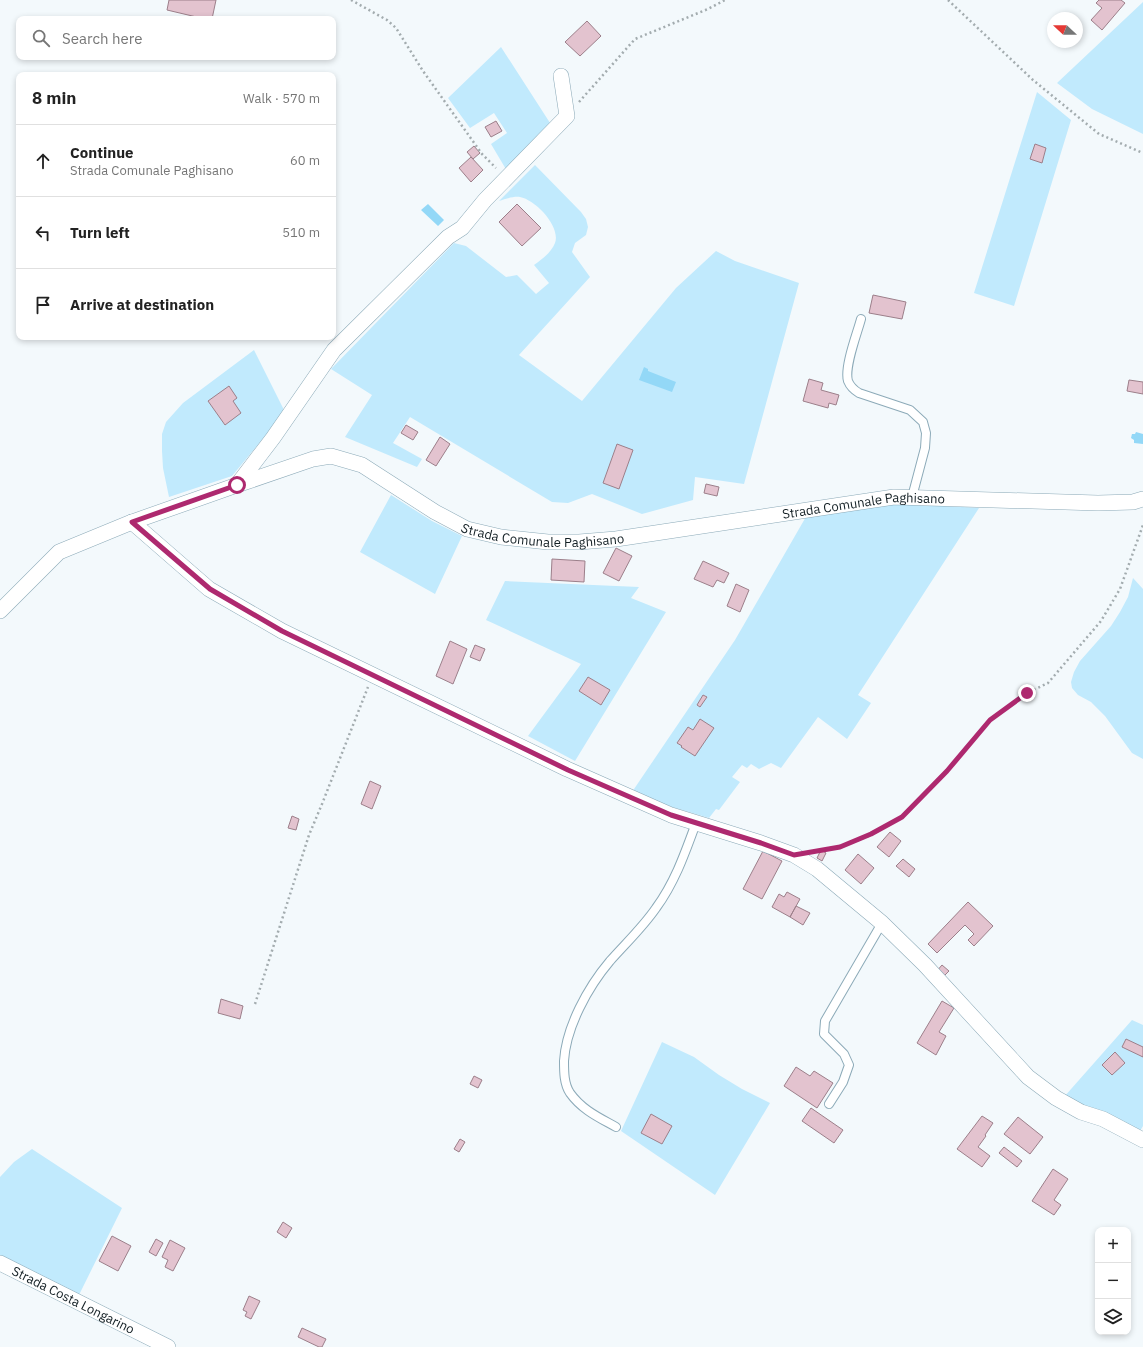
<!DOCTYPE html>
<html lang="en">
<head>
<meta charset="utf-8">
<style>
  :root { --surface:#fff; --page:#f2f2f2; --text:#222; --muted:#767676; --line:#e0e0e0 }
  body { margin:0; font-family:"IBM Plex Sans",sans-serif; background:var(--page); color:var(--text) }
  .controls { position:absolute; right:12px; bottom:12px; display:grid; overflow:hidden; border-radius:8px; box-shadow:0 2px 6px #0003 }
  .controls button { width:36px; height:36px; display:grid; place-items:center; padding:0; border:0; border-bottom:1px solid var(--line); background:var(--surface); color:var(--text); font:20px sans-serif }
  .compass { position:absolute; left:1047px; top:12px; width:36px; height:36px; border-radius:50%; background:var(--surface); box-shadow:0 2px 6px #0003; rotate:292deg }
  .stop { position:absolute; width:12px; height:12px; margin:-9px; border:3px solid #ae296f; border-radius:50%; background:#fff }
  .stop.end { background:#ae296f; border-color:#fff; box-shadow:0 1px 4px #0008 }
  .list { margin:0; padding:0; list-style:none }
  h2 { display:flex; justify-content:space-between; align-items:center; height:52px; margin:0; padding:0 16px; font-size:17px }
  h2 small { font-size:13px; font-weight:400; color:var(--muted) }
  .list li { display:grid; grid-template-columns:26px 1fr auto; gap:12px; align-items:center; box-sizing:border-box; height:72px; padding:0 16px; border-top:1px solid var(--line) }
  .list b { display:block; font-size:15px; white-space:nowrap }
  .list p { margin:0; font-size:13px; white-space:nowrap; color:var(--muted) }
  .list em { font-size:13px; font-style:normal; color:var(--muted) }
  .icon { flex:none; width:22px; height:22px; fill:none; stroke:currentColor; stroke-width:2; stroke-linecap:round; stroke-linejoin:round }
  .map { position:relative; flex:none; width:1143px; height:1347px; overflow:hidden }
  .search { position:absolute; background:var(--surface); box-shadow:0 2px 6px #0003; left:16px; top:16px; width:320px; height:44px; display:flex; align-items:center; gap:10px; box-sizing:border-box; padding:0 14px; border-radius:8px; color:var(--muted); font-size:15px }
  .panel { position:absolute; background:var(--surface); box-shadow:0 2px 6px #0003; left:16px; top:72px; width:320px; height:268px; border-radius:8px }
  .map>svg:first-child { display:block }
  .green { fill:#c1eafd }
  .water { fill:#93d8f7 }
  .building { fill:#e3c3cf; stroke:#9c7f8a }
  .lines { fill:none; stroke-linecap:round; stroke-linejoin:round }
  .lane-casing { stroke:#8caab8; stroke-width:10 }
  .street-casing { stroke:#8caab8; stroke-width:16 }
  .path { stroke:#a3acaf; stroke-width:2.5; stroke-dasharray:2 3; stroke-linecap:butt }
  .lane { stroke:#fff; stroke-width:8 }
  .street { stroke:#fff; stroke-width:15 }
  .route { stroke:#ae296f; stroke-width:5 }
  .labels { text-anchor:middle; stroke-width:3; stroke-linejoin:round; paint-order:stroke }
  .street-label { font-size:13px; fill:#131f24; stroke:#fff }
</style>
</head>
<body>
<div class="map">
<svg width="1143" height="1347" viewBox="0 0 1143 1347">
  <rect width="100%" height="100%" fill="#f3f9fc"/>
  <!-- green -->
  <path class="green" d="M1143 2V134L1092 109 1057 83Z
    M501 47 552 126 507 171 491 144 507 133 494 113 470 128 448 98Z
    M1037 92 1071 120 1014 306 974 293Z
    M535 165 581 212 586 219 588 227 586 235 575 243 572 252 590 277 519 355 582 401 676 288 716 251 735 261 799 283 744 484 695 477 693 500 642 514 592 494 568 503 552 502 410 417 393 443 422 459 417 467 345 437 372 395 331 369 454 243 466 246 506 277 517 275 536 294 549 283 534 265C542 259 551 253 555 243 561 227 536 200 520 197 514 196 505 199 499 201Z
    M254 350 285 412 232 476 169 497 163 468 162 451V434L166 422 183 403Z
    M391 495 432 521 462 536 435 594 360 552Z
    M895 503 979 508 858 695 871 703 847 739 818 717 781 768 771 763 759 769 751 764 747 768 742 765 732 777 740 782 719 810 716 809 709 818 672 807 632 792 735 640 807 515Z
    M1133 578 1143 589V759L1132 753 1105 716 1091 702 1078 695 1072 688 1071 682 1074 672 1080 661 1111 626 1120 612 1128 597Z
    M505 581 639 587 631 598 666 612 575 761 528 736 581 664 486 620Z
    M1132 1020 1143 1025V1126L1140 1131 1113 1117 1064 1097Z
    M662 1042 694 1057 719 1075 742 1089 770 1103 715 1195 621 1131Z
    M32 1149 122 1208 78 1297 0 1257V1177L14 1162Z"/>
  <!-- water -->
  <path class="water" d="M428 204 444 220 438 226 421 210Z
    M644 367 648 369V371L676 382 672 392 639 380Z
    M1136 432 1143 434V444L1134 443V440L1131 438 1132 434H1135Z"/>
  <!-- building -->
  <path class="building" d="M169 0H216L212 19H205L167 10Z
    M1099 0H1121L1125 3 1102 30 1091 20 1102 8 1096 3Z
    M587 21 601 36 580 56 565 42Z
    M496 121 502 131 491 137 485 127Z
    M1035 144 1046 148 1042 163 1030 159Z
    M474 146 480 153 473 159 467 152Z
    M471 157 483 170 471 182 459 168Z
    M517 204 541 228 522 246 499 222Z
    M873 295 906 302 902 319 869 313Z
    M809 379 823 383 821 390 839 395 836 405 829 403 828 408 803 401Z
    M1129 380 1143 382V394L1127 391Z
    M229 386 237 398 233 401 241 413 225 425 208 401Z
    M406 425 418 432 413 440 401 433Z
    M440 437 450 444 436 466 426 460Z
    M617 444 633 450 619 489 603 483Z
    M706 484 719 487 717 496 704 493Z
    M616 548 632 556 619 581 603 573Z
    M552 559 585 561 584 582 551 580Z
    M703 561 729 573 724 583 717 580 713 587 694 579Z
    M736 584 749 590 740 612 727 606Z
    M450 641 467 649 453 684 436 676Z
    M475 645 485 649 480 661 470 657Z
    M588 677 610 690 601 705 579 691Z
    M703 695 707 697 700 707 697 705Z
    M700 719 714 728 695 756 681 747 682 746 677 743 688 727 693 730Z
    M370 781 381 786 372 809 361 804Z
    M292 816 299 819 296 830 288 828Z
    M890 832 901 841 889 857 877 847Z
    M821 850 826 853 822 861 817 858Z
    M763 851 782 861 762 899 743 889Z
    M858 854 874 868 861 884 845 870Z
    M903 859 915 869 909 877 896 866Z
    M787 892 800 899 790 917 772 907 779 894 784 897Z
    M968 902 993 926 974 946 968 940 974 934 965 925 937 953 928 944Z
    M796 906 810 913 803 925 790 917Z
    M942 965 949 971 942 978 936 972Z
    M221 999 243 1006 240 1019 218 1013Z
    M942 1001 954 1008 939 1032 946 1036 936 1055 917 1043Z
    M1126 1039 1143 1047V1057L1122 1047Z
    M1115 1052 1125 1063 1112 1075 1102 1065Z
    M796 1067 810 1076 814 1071 833 1083 817 1108 784 1086Z
    M474 1076 482 1080 478 1088 470 1084Z
    M811 1108 843 1130 834 1143 802 1121Z
    M651 1114 672 1126 662 1144 641 1133Z
    M982 1116 993 1123 985 1135 986 1136 978 1147 990 1156 982 1167 957 1149Z
    M1018 1117 1043 1137 1030 1154 1004 1134Z
    M460 1139 465 1142 459 1152 454 1149Z
    M1004 1147 1022 1161 1017 1167 999 1153Z
    M1053 1169 1068 1179 1054 1200 1061 1205 1054 1215 1032 1201Z
    M283 1222 292 1228 286 1238 277 1232Z
    M112 1236 131 1246 118 1271 99 1261Z
    M156 1239 163 1243 156 1256 149 1252Z
    M170 1240 185 1248 173 1271 165 1267 168 1260 162 1257Z
    M249 1296 260 1301 251 1319 245 1316 247 1312 243 1310Z
    M302 1328 326 1339 322 1347H319L298 1337Z"/>
  <g class="lines">
    <defs>
      <path id="lane" d="M861 319C857 334 844 367 848 381 850 386 854 390 859 393L910 410 923 422 926 433 925 448 912 497
        M829 1104 843 1082 849 1065 844 1054 824 1034 825 1021 882 923
        M616 1127C600 1118 582 1110 570 1093 564 1084 564 1072 564 1061 566 1027 588 987 610 961 626 943 643 927 656 908 675 882 685 853 696 823"/>
      <g id="street">
        <path d="M237 485 273 438 334 350 448 237 462 228 485 200 567 116 561 76"/>
        <path d="M132 522 209 589 282 631 567 769 671 815 761 843 794 855 817 869 882 923 925 965 1028 1077 1056 1098 1081 1112 1103 1119 1143 1140"/>
        <path id="s1" d="M0 611 59 552 132 522 237 485 313 459 331 456 362 465 435 512 467 529 501 537 548 542H579L616 539 894 497 1098 503 1133 502 1143 499"/>
        <path id="s2" d="M0 1263 168 1347"/>
      </g>
    </defs>
    <!-- lane casing -->
    <use href="#lane" class="lane-casing"/>
    <!-- street casing -->
    <use href="#street" class="street-casing"/>
    <!-- path -->
    <path class="path" d="M351 0 387 20 396 28 423 71 482 154 496 168
      M948 0 1033 80 1099 134 1143 153
      M579 102 635 39 708 9 725 0
      M814 852 841 847 871 835 902 817 947 771 990 720 1027 693 1048 683 1101 621 1120 589 1143 525
      M255 1004 309 835 322 804 368 687"/>
    <!-- lane -->
    <use href="#lane" class="lane"/>
    <!-- street -->
    <use href="#street" class="street"/>
  </g>
  <g class="lines">
    <!-- route -->
    <path class="route" d="M237 485 132 522 210 589 282 631 568 770 671 815 761 843 794 855 840 847 871 834 902 817 947 771 990 720 1027 693"/>
  </g>
  <g class="labels">
    <!-- street labels -->
    <g class="street-label">
      <text dy="5" stroke="none"><textPath href="#s1" startOffset="928">Strada Comunale Paghisano</textPath></text>
      <text dy="5" stroke="none"><textPath href="#s1" startOffset="604">Strada Comunale Paghisano</textPath></text>
      <text dy="5" stroke="none"><textPath href="#s2" startOffset="82">Strada Costa Longarino</textPath></text>
    </g>
  </g>
</svg>
<div class="controls">
<button>+</button>
<button>−</button>
<button><svg class="icon" aria-label="layers" viewBox="0 0 24 24"><path d="M12 4l9 5-9 5-9-5zM3 14l9 5 9-5"/></svg></button>
</div>
<svg class="compass" viewBox="-18 -18 36 36"><path d="M0-13l5 13h-10z" fill="#e53935"/><path d="M0 13l5-13h-10z" fill="#767676"/></svg>
<div class="stop" style="left:237px;top:485px"></div>
<div class="stop end" style="left:1027px;top:693px"></div>
<div class="search"><svg class="icon" aria-label="search" viewBox="0 0 24 24"><circle cx="10" cy="10" r="6"/><path d="M15 15l6 6"/></svg>Search here</div>
<section class="panel">
<h2>8 min<small>Walk · 570 m</small></h2>
<ul class="list">
<li><svg class="icon" aria-label="ahead" viewBox="0 0 24 24"><path d="M12 20V5M6 11l6-6 6 6"/></svg><div><b>Continue</b><p>Strada Comunale Paghisano</p></div><em>60 m</em></li>
<li><svg class="icon" aria-label="left" viewBox="0 0 24 24"><path d="M17 20v-9H6M10 6l-5 5 5 5"/></svg><div><b>Turn left</b></div><em>510 m</em></li>
<li><svg class="icon" aria-label="arrive" viewBox="0 0 24 24"><path d="M6 21V4h12l-3 4 3 4H6"/></svg><div><b>Arrive at destination</b></div></li>
</ul>
</section>
</div>
</body>
</html>
